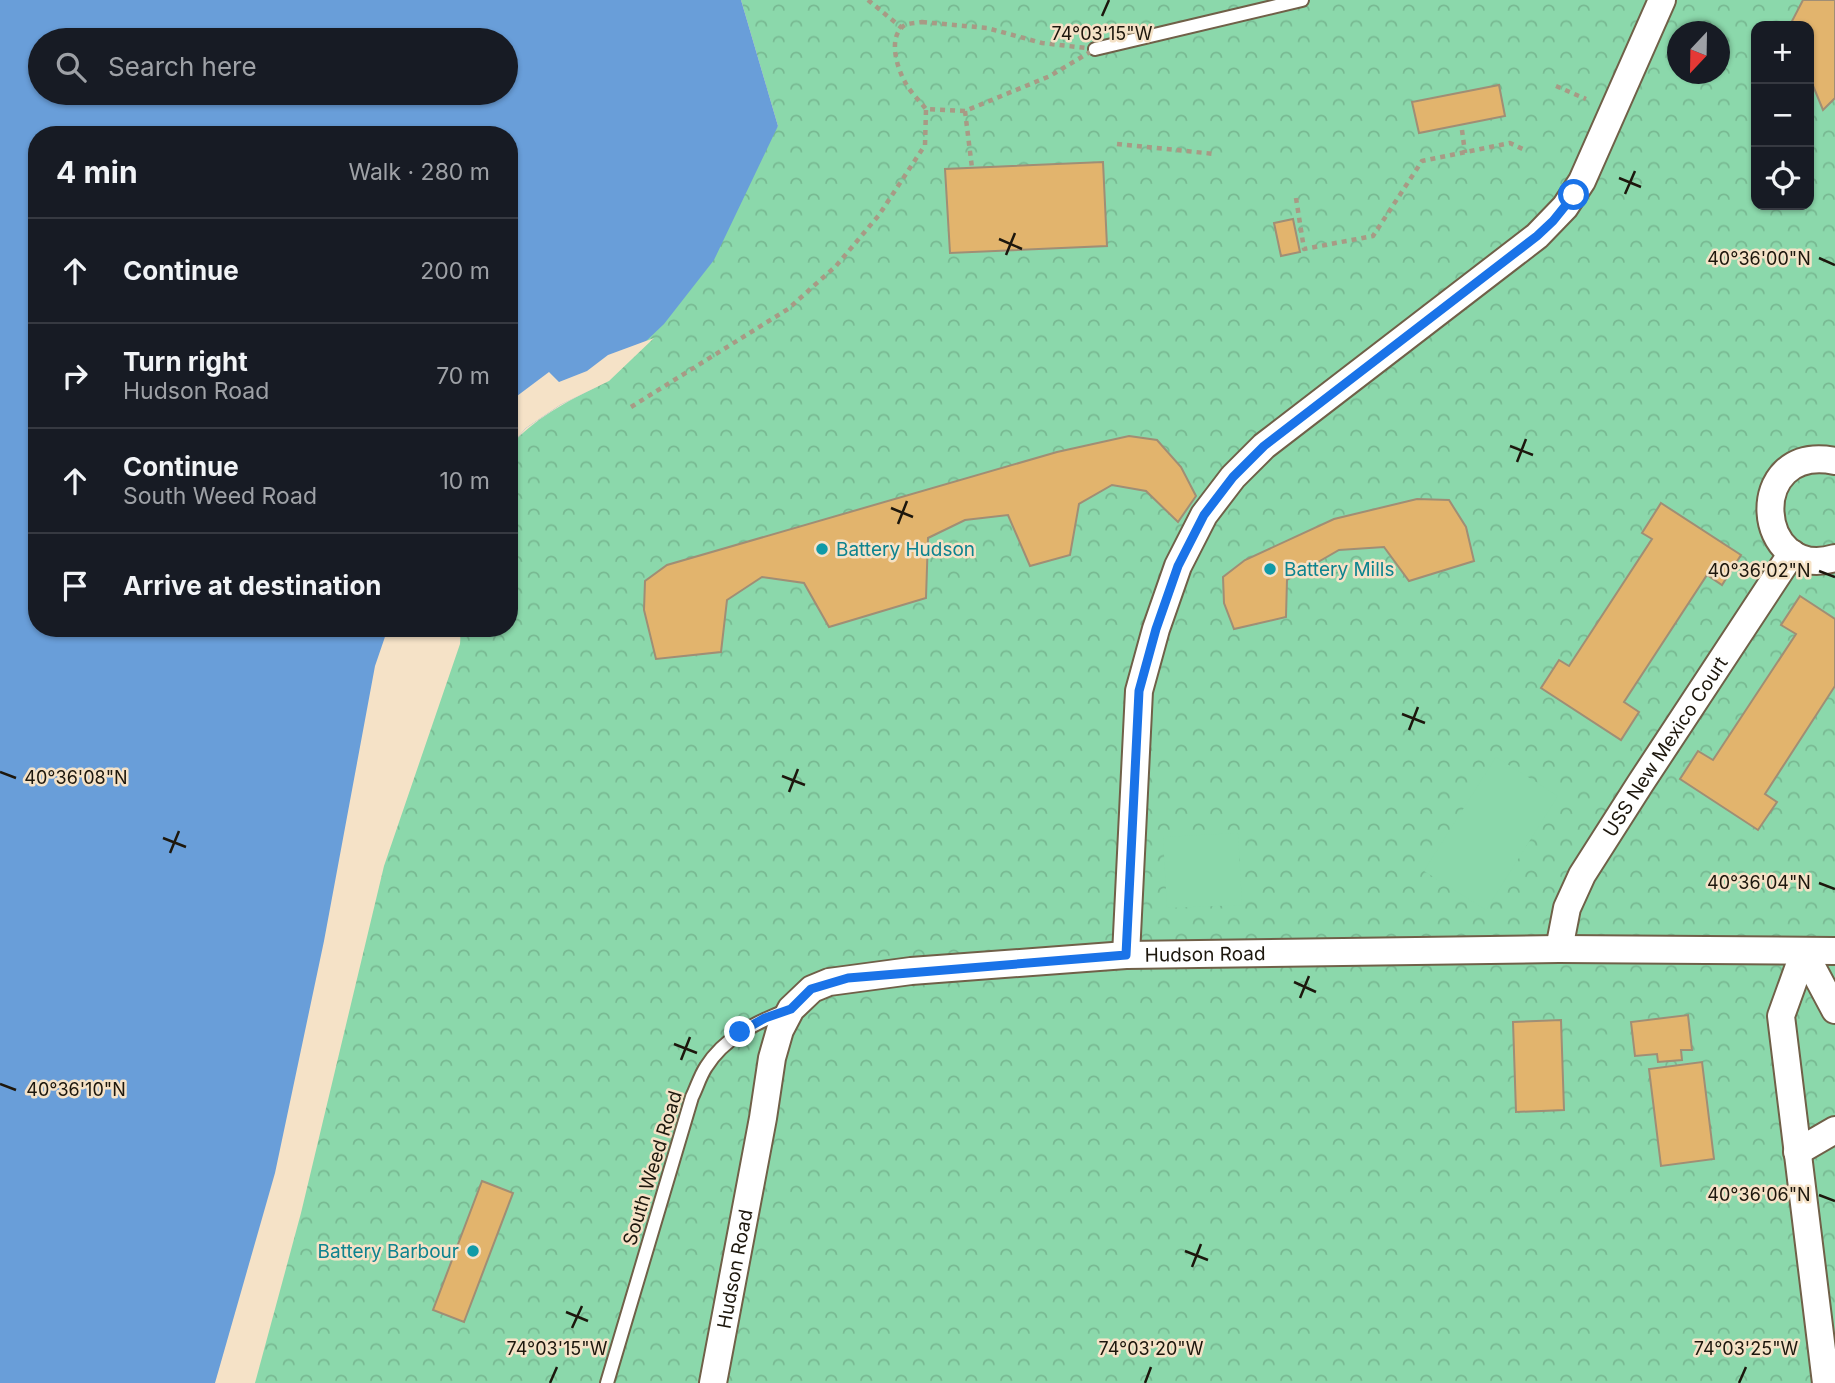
<!DOCTYPE html>
<html lang="en">
<head>
<meta charset="utf-8">
<style>
  :root { --surface:#171b24; --page:#20242c; --text:#f1f3f6; --muted:#9ea1a6; --line:#363941 }
  body { margin:0; font-family:Inter,sans-serif; background:var(--page); color:var(--text) }
  .controls { position:absolute; right:21px; top:21px; display:grid; overflow:hidden; border-radius:14px; box-shadow:0 2px 5px #0004 }
  .controls button { width:63px; height:63px; display:grid; place-items:center; padding:0; border:0; border-bottom:2px solid var(--line); background:var(--surface); color:var(--text); font:35px sans-serif }
  .compass { position:absolute; left:1667px; top:21px; width:63px; height:63px; border-radius:50%; background:var(--surface); box-shadow:0 2px 5px #0004; rotate:202deg }
  .stop { position:absolute; width:21px; height:21px; margin:-16px; border:5px solid #1a73e8; border-radius:50%; background:#fff }
  .stop.end { background:#1a73e8; border-color:#fff; box-shadow:0 2px 7px #0008 }
  .list { margin:0; padding:0; list-style:none }
  h2 { display:flex; justify-content:space-between; align-items:center; height:91px; margin:0; padding:0 28px; font-size:30px }
  h2 small { font-size:23px; font-weight:400; color:var(--muted) }
  .list li { display:grid; grid-template-columns:46px 1fr auto; gap:21px; align-items:center; box-sizing:border-box; height:105px; padding:0 28px; border-top:2px solid var(--line) }
  .list b { display:block; font-size:26px; white-space:nowrap }
  .list p { margin:0; font-size:23px; white-space:nowrap; color:var(--muted) }
  .list em { font-size:23px; font-style:normal; color:var(--muted) }
  .icon { flex:none; width:38px; height:38px; fill:none; stroke:currentColor; stroke-width:2; stroke-linecap:round; stroke-linejoin:round }
  .map { position:relative; flex:none; width:1835px; height:1383px; overflow:hidden }
  .search { position:absolute; background:var(--surface); box-shadow:0 2px 5px #0004; left:28px; top:28px; width:490px; height:77px; display:flex; align-items:center; gap:18px; box-sizing:border-box; padding:0 24px; border-radius:38px; color:var(--muted); font-size:26px }
  .panel { position:absolute; background:var(--surface); box-shadow:0 2px 5px #0004; left:28px; top:126px; width:490px; height:511px; border-radius:28px }
  .map>svg:first-child { display:block }
  .park { fill:url(#park-crowns); fill-rule:evenodd }
  .garden { fill:#8bd8ab }
  .water { fill:#699ed9; fill-rule:evenodd }
  .pier { fill:#f5e2c7 }
  .building { fill:#e2b46d; stroke:#a08e75; stroke-width:2 }
  .lines { fill:none; stroke-linecap:round; stroke-linejoin:round }
  .lane-casing { stroke:#706048; stroke-width:16 }
  .street-casing { stroke:#706048; stroke-width:30 }
  .path { stroke:#a89a85; stroke-width:4.5; stroke-dasharray:5 5; stroke-linecap:butt }
  .lane { stroke:#fff; stroke-width:12 }
  .street { stroke:#fff; stroke-width:26 }
  .route { stroke:#1a73e8; stroke-width:9 }
  .ticks { fill:none; stroke:#1d170d; stroke-width:2.5 }
  .culture-dot { fill:#0f9aa8; stroke:#f5e2c7; stroke-width:2.5 }
  .labels { text-anchor:middle; stroke-width:5; stroke-linejoin:round; paint-order:stroke }
  .culture-label { font-size:19px; fill:#0d838f; stroke:#f5e2c7; text-anchor:start }
  .street-label { font-size:19px; fill:#1d170d; stroke:#f5e2c7 }
  .ticks-label { font-size:18px; text-anchor:middle; fill:#1d170d; stroke:#f5e2c7; stroke-width:5; stroke-linejoin:round; paint-order:stroke }
</style>
</head>
<body>
<div class="map">
<svg width="1835" height="1383" viewBox="0 0 1835 1383">
  <defs>
    <pattern id="park-crowns" width="20" height="18" patternUnits="userSpaceOnUse" patternTransform="scale(1.75)"><rect width="20" height="18" fill="#8bd8ab"/><path d="M2 6a3 3 0 1 1 6 0M12 15a3 3 0 1 1 6 0" fill="none" stroke="#78b992"/></pattern>
  </defs>
  <rect width="100%" height="100%" fill="#f5e2c7"/>
  <!-- park -->
  <path class="park" d="M741 0H1835V1383H251L381 865 461 628H509V447C535 418 566 402 600 385L778 126ZM1756 26H1809V205H1756ZM1678 32H1720V74H1678Z"/>
  <!-- garden -->
  <path class="garden" d="M1496 757 1558 796 1486 910 1424 871Z
    M1238 833 1242 905 1167 908 1163 837Z"/>
  <!-- water -->
  <path class="water" d="M0 0H741L778 126 714 260 664 324 600 385 560 405 526 428 509 447V135H37V628H461L381 865 251 1383H0ZM40 40H506V93H40Z"/>
  <!-- pier -->
  <path class="pier" d="M654 338 609 381 560 405 526 428 509 447V402L549 372 559 382 587 371 608 355Z
    M388 628H461L460 644 384 866 301 1213 255 1383H215L275 1173 324 941 375 666Z"/>
  <!-- building -->
  <path class="building" d="M1803 0H1835V98L1823 110 1809 76V26H1792L1791 23Z
    M1499 85 1505 116 1419 133 1412 102Z
    M1103 162 1107 246 950 253 945 169Z
    M1293 219 1300 252 1281 256 1274 223Z
    M1129 436 1157 440 1181 467 1196 496 1178 522 1146 491 1112 485 1079 504 1070 555 1030 566 1008 515 965 520 928 538 926 598 829 627 804 583 762 577 727 600 721 652 656 659 644 610 645 581 667 565 1057 452Z
    M1417 499 1449 500 1466 527 1474 561 1409 581 1384 547 1339 550 1287 580 1286 617 1234 629 1224 603 1223 577 1245 560 1334 519Z
    M1661 503 1741 555 1722 585 1707 575 1624 702 1639 712 1621 740 1541 688 1559 660 1569 666 1652 539 1642 533Z
    M1800 596 1835 619V686L1765 794 1777 802 1758 830 1680 779 1698 751 1713 760 1796 634 1781 625Z
    M1688 1015 1692 1050H1681L1682 1060 1658 1062 1657 1054 1635 1056 1631 1022Z
    M1561 1020 1564 1110 1516 1112 1513 1022Z
    M1702 1062 1714 1159 1661 1166 1649 1069Z
    M482 1181 513 1193 464 1322 433 1310Z"/>
  <g class="lines">
    <defs>
      <path id="lane" d="M1095 49 1302 0
        M607 1383 692 1097C697 1087 700 1076 706 1067 724 1038 756 1022 788 1010"/>
      <g id="street">
        <path d="M1835 461C1743 443 1755 583 1835 558"/>
        <path id="s1" d="M1559 949 1567 908 1582 875 1640 784 1792 553"/>
        <path d="M1804 952 1781 1016 1826 1383"/>
        <path d="M1804 952 1835 1010"/>
        <path d="M1126 955 1139 691 1156 629 1178 566 1204 515 1233 477 1264 446 1537 236 1565 207 1582 181 1662 0"/>
        <path d="M1797 1152 1835 1130"/>
        <path id="s2" d="M713 1383 763 1118 772 1058 780 1030 791 1009 812 989 829 982 911 971 1126 955 1559 949 1835 951"/>
      </g>
    </defs>
    <!-- lane casing -->
    <use href="#lane" class="lane-casing"/>
    <!-- street casing -->
    <use href="#street" class="street-casing"/>
    <!-- path -->
    <path class="path" d="M868 0 902 28
      M922 22 987 28 1042 43 1095 49 1050 76 965 111 926 109C919 100 910 92 905 82 897 68 887 36 905 25 910 23 916 23 922 22Z
      M1556 86 1586 99
      M965 111 972 168
      M1462 130 1465 153
      M1117 144 1215 154
      M1296 198 1304 249 1373 236 1422 161 1510 143 1527 151
      M631 407 788 309 836 266 879 215 925 145 926 109"/>
    <!-- lane -->
    <use href="#lane" class="lane"/>
    <!-- street -->
    <use href="#street" class="street"/>
  </g>
  <g class="lines">
    <!-- route -->
    <path class="route" d="M740 1032 765 1018 791 1009 811 989 848 978 1126 955 1139 691 1156 629 1178 566 1204 515 1233 477 1264 446 1537 236 1553 221 1574 195"/>
  </g>
  <!-- ticks -->
  <path class="ticks" d="M1102 16 1109 0M1619 178 1641 187M1625 194 1635 171M999 239 1022 249M1006 255 1015 233M1819 258 1835 265M1510 446 1533 455M1517 462 1526 439M891 508 913 517M898 524 907 501M1819 571 1835 577M1402 714 1425 723M1409 730 1418 707M0 772 16 778M782 776 805 785M789 792 798 769M163 838 186 847M170 853 179 831M1819 883 1835 889M1294 982 1316 992M1300 998 1309 976M674 1044 697 1053M681 1060 690 1037M0 1084 16 1090M1819 1195 1835 1201M1185 1251 1208 1260M1192 1267 1201 1244M566 1312 588 1321M572 1328 582 1306M550 1383 557 1367M1145 1383 1151 1367M1739 1383 1746 1367"/>
  <!-- markers -->
  <g class="culture-dot">
    <circle cx="822" cy="549" r="7"/>
    <circle cx="1270" cy="569" r="7"/>
    <circle cx="473" cy="1251" r="7"/>
  </g>
  <g class="labels">
    <!-- culture labels -->
    <g class="culture-label">
      <text x="836" y="556">Battery Hudson</text>
      <text x="1284" y="576">Battery Mills</text>
      <text x="459" y="1258" text-anchor="end">Battery Barbour</text>
    </g>
    <!-- street labels -->
    <g class="street-label">
      <text dy="7" stroke="none"><textPath href="#s1" startOffset="231">USS New Mexico Court</textPath></text>
      <text dy="7" stroke="none"><textPath href="#s2" startOffset="808">Hudson Road</textPath></text>
      <text transform="translate(652 1168) rotate(-73)" y="7">South Weed Road</text>
      <text dy="7" stroke="none"><textPath href="#s2" startOffset="116">Hudson Road</textPath></text>
    </g>
  </g>
  <g class="ticks-label">
    <text x="1102" y="40">74°03'15"W</text>
    <text x="1759" y="265">40°36'00"N</text>
    <text x="1759" y="577">40°36'02"N</text>
    <text x="76" y="784">40°36'08"N</text>
    <text x="1759" y="889">40°36'04"N</text>
    <text x="76" y="1096">40°36'10"N</text>
    <text x="1759" y="1201">40°36'06"N</text>
    <text x="557" y="1355">74°03'15"W</text>
    <text x="1151" y="1355">74°03'20"W</text>
    <text x="1746" y="1355">74°03'25"W</text>
  </g>
</svg>
<div class="controls">
<button>+</button>
<button>−</button>
<button><svg class="icon" aria-label="locate" viewBox="0 0 24 24"><circle cx="12" cy="12" r="6"/><path d="M12 2v4M12 18v4M2 12h4M18 12h4"/></svg></button>
</div>
<svg class="compass" viewBox="-18 -18 36 36"><path d="M0-13l5 13h-10z" fill="#e53935"/><path d="M0 13l5-13h-10z" fill="#9ea1a6"/></svg>
<div class="stop" style="left:1574px;top:195px"></div>
<div class="stop end" style="left:740px;top:1032px"></div>
<div class="search"><svg class="icon" aria-label="search" viewBox="0 0 24 24"><circle cx="10" cy="10" r="6"/><path d="M15 15l6 6"/></svg>Search here</div>
<section class="panel">
<h2>4 min<small>Walk · 280 m</small></h2>
<ul class="list">
<li><svg class="icon" aria-label="ahead" viewBox="0 0 24 24"><path d="M12 20V5M6 11l6-6 6 6"/></svg><div><b>Continue</b></div><em>200 m</em></li>
<li><svg class="icon" aria-label="right" viewBox="0 0 24 24"><path d="M7 20v-9h11M14 6l5 5-5 5"/></svg><div><b>Turn right</b><p>Hudson Road</p></div><em>70 m</em></li>
<li><svg class="icon" aria-label="ahead" viewBox="0 0 24 24"><path d="M12 20V5M6 11l6-6 6 6"/></svg><div><b>Continue</b><p>South Weed Road</p></div><em>10 m</em></li>
<li><svg class="icon" aria-label="arrive" viewBox="0 0 24 24"><path d="M6 21V4h12l-3 4 3 4H6"/></svg><div><b>Arrive at destination</b></div></li>
</ul>
</section>
</div>
</body>
</html>
